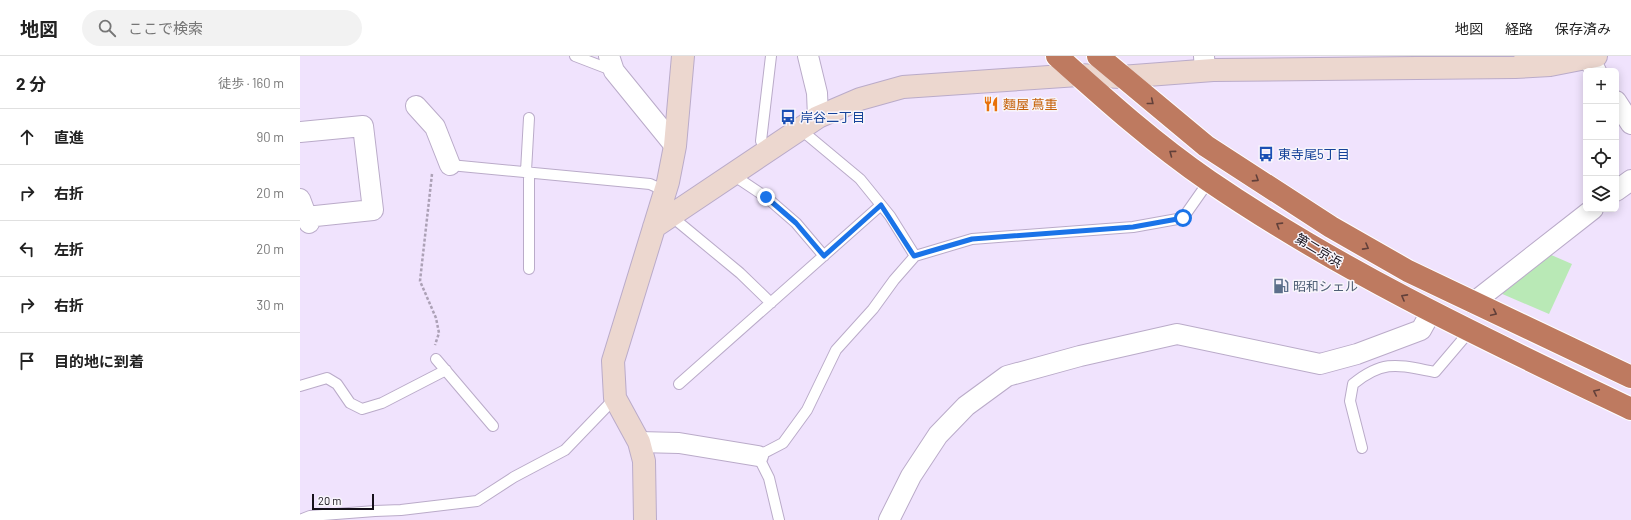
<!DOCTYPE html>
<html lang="ja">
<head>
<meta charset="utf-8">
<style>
  :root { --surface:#fff; --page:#f2f2f2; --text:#222; --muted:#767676; --line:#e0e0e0 }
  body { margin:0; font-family:Barlow,"Noto Sans JP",sans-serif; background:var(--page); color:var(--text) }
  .controls { position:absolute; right:12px; top:12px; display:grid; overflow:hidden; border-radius:6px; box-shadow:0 2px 10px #0003 }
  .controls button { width:36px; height:36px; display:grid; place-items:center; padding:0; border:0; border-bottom:1px solid var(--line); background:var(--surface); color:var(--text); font:20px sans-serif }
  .scale { position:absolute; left:12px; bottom:10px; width:62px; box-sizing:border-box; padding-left:4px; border:2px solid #16111b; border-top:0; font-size:11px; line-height:14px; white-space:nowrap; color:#16111b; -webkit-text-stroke:3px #f8f5fb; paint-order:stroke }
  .stop { position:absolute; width:12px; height:12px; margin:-9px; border:3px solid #1a73e8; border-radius:50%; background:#fff }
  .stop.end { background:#1a73e8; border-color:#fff; box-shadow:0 1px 4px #0008 }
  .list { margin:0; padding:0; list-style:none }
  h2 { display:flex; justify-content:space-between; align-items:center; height:52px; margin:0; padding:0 16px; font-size:17px }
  h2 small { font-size:13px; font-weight:400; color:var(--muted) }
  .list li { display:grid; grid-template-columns:26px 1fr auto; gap:12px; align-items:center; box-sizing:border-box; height:56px; padding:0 16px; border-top:1px solid var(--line) }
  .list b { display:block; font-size:15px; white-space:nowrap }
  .list em { font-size:13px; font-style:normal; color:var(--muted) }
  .icon { flex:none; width:22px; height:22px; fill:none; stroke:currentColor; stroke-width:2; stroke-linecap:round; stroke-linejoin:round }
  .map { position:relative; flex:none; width:1331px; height:464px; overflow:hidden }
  header { display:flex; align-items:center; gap:24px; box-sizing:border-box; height:56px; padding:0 20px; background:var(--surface); border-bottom:1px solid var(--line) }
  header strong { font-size:19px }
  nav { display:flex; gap:22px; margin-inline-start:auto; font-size:14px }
  .search { width:280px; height:36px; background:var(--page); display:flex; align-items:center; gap:10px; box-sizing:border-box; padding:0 14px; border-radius:22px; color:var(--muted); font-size:15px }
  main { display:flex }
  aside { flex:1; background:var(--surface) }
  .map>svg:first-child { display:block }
  .green { fill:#b9e9b6 }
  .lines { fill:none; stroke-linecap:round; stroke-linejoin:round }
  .lane-casing { stroke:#baabc9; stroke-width:12 }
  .street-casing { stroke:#baabc9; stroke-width:22 }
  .secondary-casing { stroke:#baabc9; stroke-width:24 }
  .highway-casing { stroke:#fff; stroke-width:24 }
  .path { stroke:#aca1b6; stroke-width:2.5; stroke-dasharray:3 2; stroke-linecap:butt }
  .lane { stroke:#fff; stroke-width:10 }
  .street { stroke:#fff; stroke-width:20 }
  .secondary { stroke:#ecd7cf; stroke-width:22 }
  .highway { stroke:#be7a60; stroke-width:22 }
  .oneway { stroke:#62403a }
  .route { stroke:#1a73e8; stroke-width:5 }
  .labels { text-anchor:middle; stroke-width:3; stroke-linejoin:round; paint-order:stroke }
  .food-label { font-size:13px; fill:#c56008; stroke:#f8f5fb; text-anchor:start }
  .transit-label { font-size:13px; fill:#164399; stroke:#f8f5fb; text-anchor:start }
  .street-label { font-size:13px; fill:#16111b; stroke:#f8f5fb }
  .service-label { font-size:13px; fill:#4e5e75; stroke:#f8f5fb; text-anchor:start }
</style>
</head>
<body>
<header>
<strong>地図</strong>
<div class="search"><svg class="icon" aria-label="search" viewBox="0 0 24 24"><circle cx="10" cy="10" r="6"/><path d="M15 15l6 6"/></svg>ここで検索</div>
<nav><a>地図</a><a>経路</a><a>保存済み</a></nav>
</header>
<main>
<aside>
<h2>2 分<small>徒歩 · 160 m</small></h2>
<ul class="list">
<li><svg class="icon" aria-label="ahead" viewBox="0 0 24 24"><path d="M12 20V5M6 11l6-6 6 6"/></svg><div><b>直進</b></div><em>90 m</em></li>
<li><svg class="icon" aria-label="right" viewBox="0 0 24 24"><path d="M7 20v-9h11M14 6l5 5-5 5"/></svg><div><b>右折</b></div><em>20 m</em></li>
<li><svg class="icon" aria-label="left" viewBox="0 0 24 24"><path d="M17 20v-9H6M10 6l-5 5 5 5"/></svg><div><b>左折</b></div><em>20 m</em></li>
<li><svg class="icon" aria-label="right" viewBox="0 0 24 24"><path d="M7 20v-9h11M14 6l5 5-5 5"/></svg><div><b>右折</b></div><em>30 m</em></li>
<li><svg class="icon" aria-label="arrive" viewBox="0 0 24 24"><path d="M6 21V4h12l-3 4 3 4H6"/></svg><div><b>目的地に到着</b></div></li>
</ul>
</aside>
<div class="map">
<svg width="1331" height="464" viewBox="0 0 1331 464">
  <rect width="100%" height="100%" fill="#f0e3fd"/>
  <!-- green -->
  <path class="green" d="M1249 198 1272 208 1249 258 1200 237Z"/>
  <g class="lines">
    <defs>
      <path id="lane" d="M275 0 314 15
        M500 73 560 123 590 160 615 200
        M467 96 461 85 471 0
        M150 109 350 128 365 135
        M226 115 229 62
        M433 119 466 141 496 167 524 200
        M371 160 440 217 471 247
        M229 213V116
        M136 303 193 370
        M379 328 581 149
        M0 330 27 322 37 328 50 347 62 353 82 347 146 314
        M1062 392 1050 345 1053 328C1084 303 1098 309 1135 316L1169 276
        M0 464 10 460 75 455 101 454 177 445 214 421 265 394 315 342
        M479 464 469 422 458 400 483 387 507 354 536 294 573 253 594 224 615 200 672 183 833 171 883 162 909 125"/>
      <path id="street" d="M309 0 314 15 375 90
        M508 0 517 37 518 61
        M904 0 905 15
        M1288 3 1296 15
        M1316 45 1331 68
        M116 50 135 71 150 109
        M0 76 63 70 73 154 6 161
        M1316 135 1331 124
        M0 143 9 167
        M1173 247 1293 153
        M339 386 379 387 458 400
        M589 464 611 420 638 379 666 350 707 320 780 300 877 278 1020 308 1057 298 1121 274 1131 256"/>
      <path id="secondary" d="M354 171 518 61 560 43 603 31 778 19 821 21 913 14 1215 11 1250 9 1296 0
        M345 464 344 405 339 386 315 342 313 305 368 126 375 90 383 0"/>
      <path id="highway" d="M757 0C806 44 855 88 909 125 1042 216 1187 284 1331 353
        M798 0 906 90 1031 171 1108 215 1331 321"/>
    </defs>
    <!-- lane casing -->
    <use href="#lane" class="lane-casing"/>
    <!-- street casing -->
    <use href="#street" class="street-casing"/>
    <!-- secondary casing -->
    <use href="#secondary" class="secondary-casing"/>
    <!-- highway casing -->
    <use href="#highway" class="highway-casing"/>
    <!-- path -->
    <path class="path" d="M132 118 120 225 136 262 139 277 135 289"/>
    <!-- lane -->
    <use href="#lane" class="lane"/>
    <!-- street -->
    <use href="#street" class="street"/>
    <!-- secondary -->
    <use href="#secondary" class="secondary"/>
    <!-- highway -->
    <use href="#highway" class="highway"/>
  </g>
  <!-- one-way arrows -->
  <defs><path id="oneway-chevron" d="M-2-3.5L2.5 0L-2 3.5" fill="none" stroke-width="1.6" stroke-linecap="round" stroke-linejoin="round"/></defs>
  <g class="oneway">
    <use href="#oneway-chevron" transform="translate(851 46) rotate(39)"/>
    <use href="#oneway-chevron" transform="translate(872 97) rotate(-143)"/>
    <use href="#oneway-chevron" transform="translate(956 123) rotate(33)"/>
    <use href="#oneway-chevron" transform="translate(979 169) rotate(-148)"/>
    <use href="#oneway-chevron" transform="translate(1066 191) rotate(29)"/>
    <use href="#oneway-chevron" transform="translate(1104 241) rotate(-151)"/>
    <use href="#oneway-chevron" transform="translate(1194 257) rotate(25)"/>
    <use href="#oneway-chevron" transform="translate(1296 336) rotate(-155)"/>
  </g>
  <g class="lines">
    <!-- route -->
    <path class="route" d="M466 141 496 167 524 200 581 149 614 200 672 183 833 171 883 162"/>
  </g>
  <!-- icons -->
  <defs>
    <symbol id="restaurant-bare" viewBox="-9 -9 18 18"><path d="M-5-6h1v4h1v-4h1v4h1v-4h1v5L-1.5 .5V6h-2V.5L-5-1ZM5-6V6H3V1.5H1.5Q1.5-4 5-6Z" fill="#e8710a" stroke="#f8f5fb" stroke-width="2.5" paint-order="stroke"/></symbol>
    <symbol id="bus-bare" viewBox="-9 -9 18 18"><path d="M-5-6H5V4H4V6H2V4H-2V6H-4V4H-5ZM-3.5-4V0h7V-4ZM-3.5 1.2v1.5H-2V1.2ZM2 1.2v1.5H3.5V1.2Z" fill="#1a4fb4" stroke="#f8f5fb" stroke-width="2.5" paint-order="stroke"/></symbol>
    <symbol id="fuel-bare" viewBox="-9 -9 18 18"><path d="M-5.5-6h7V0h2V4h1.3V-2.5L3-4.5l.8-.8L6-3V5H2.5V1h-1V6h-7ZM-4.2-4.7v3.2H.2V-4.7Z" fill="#5c6f8a" stroke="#f8f5fb" stroke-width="2.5" paint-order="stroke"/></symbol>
  </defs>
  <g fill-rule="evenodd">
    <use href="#restaurant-bare" x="680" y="37" width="22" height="22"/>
    <use href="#bus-bare" x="477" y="50" width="22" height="22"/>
    <use href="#bus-bare" x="955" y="87" width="22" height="22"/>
    <use href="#fuel-bare" x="970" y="219" width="22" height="22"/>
  </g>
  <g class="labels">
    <!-- food labels -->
    <g class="food-label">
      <text x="703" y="53">麵屋 蔦重</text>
    </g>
    <!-- transit labels -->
    <g class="transit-label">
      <text x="500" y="66">岸谷二丁目</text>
      <text x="978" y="103">東寺尾5丁目</text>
    </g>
    <!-- street labels -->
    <g class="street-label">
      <text transform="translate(1019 194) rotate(31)" y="5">第二京浜</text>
    </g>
    <!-- service labels -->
    <g class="service-label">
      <text x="993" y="235">昭和シェル</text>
    </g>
  </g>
</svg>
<div class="controls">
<button>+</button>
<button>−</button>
<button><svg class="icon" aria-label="locate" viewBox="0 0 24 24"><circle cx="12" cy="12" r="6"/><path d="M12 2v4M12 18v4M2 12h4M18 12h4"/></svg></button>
<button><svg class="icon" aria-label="layers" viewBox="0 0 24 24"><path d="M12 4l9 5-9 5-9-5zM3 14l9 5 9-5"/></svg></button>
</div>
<div class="scale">20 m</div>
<div class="stop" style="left:883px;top:162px"></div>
<div class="stop end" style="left:466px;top:141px"></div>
</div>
</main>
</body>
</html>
